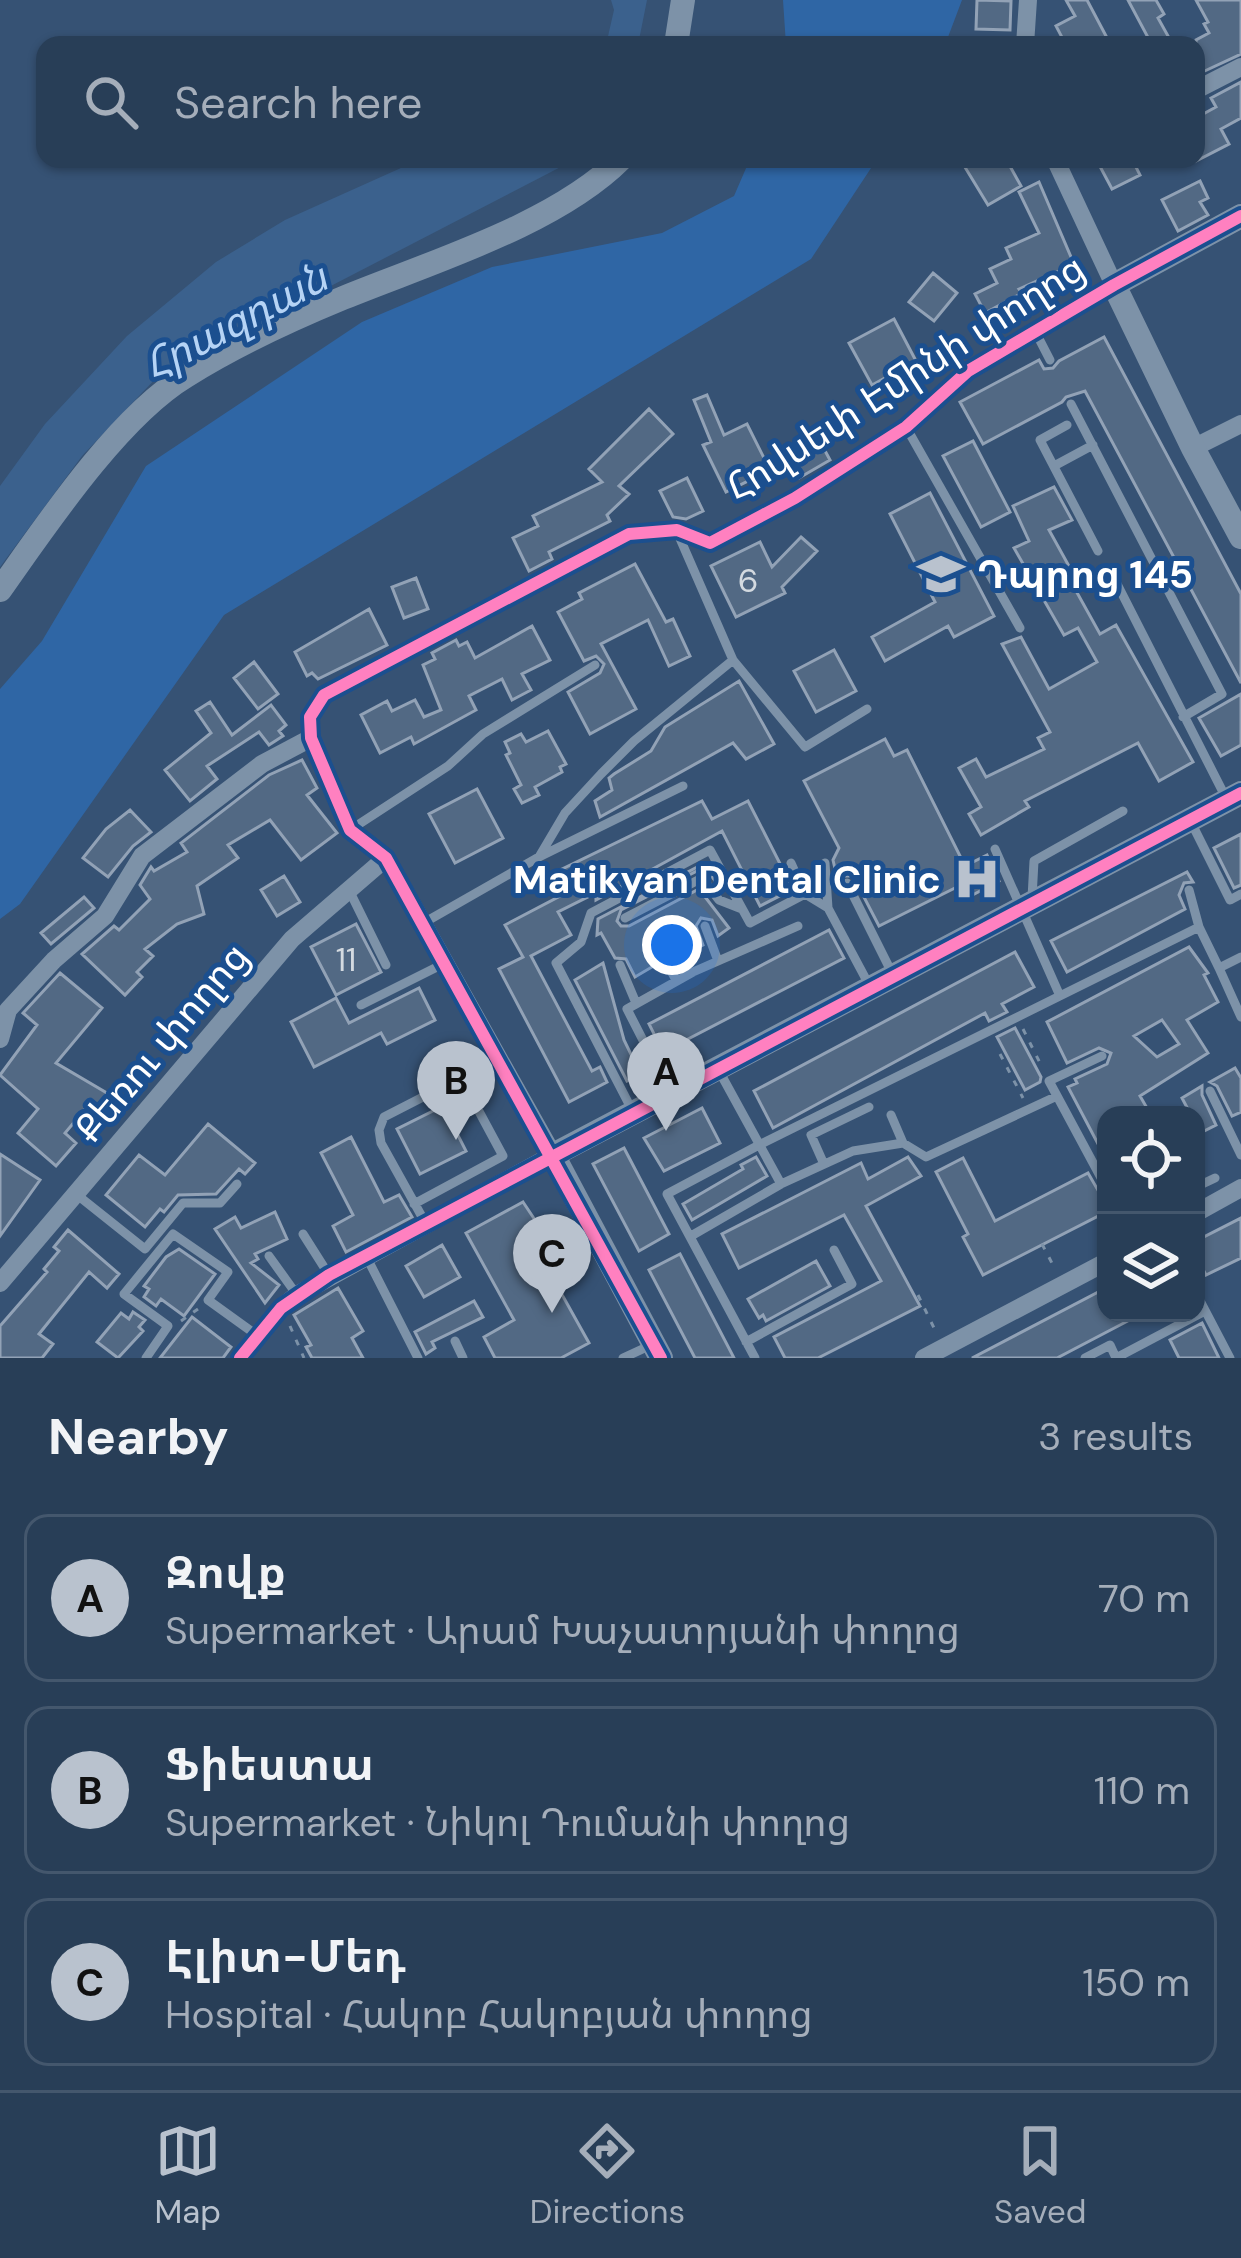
<!DOCTYPE html>
<html lang="en">
<head>
<meta charset="utf-8">
<style>
  :root { --surface:#283e57; --page:#30455d; --text:#f1f3f6; --muted:#a5aeba; --line:#44576d; --accent:#b9c2ce }
  body { margin:0; font-family:"DM Sans","Noto Sans Armenian",sans-serif; background:var(--page); color:var(--text) }
  .controls { position:absolute; right:36px; bottom:36px; display:grid; overflow:hidden; border-radius:24px; box-shadow:0 3px 9px #0004 }
  .controls button { width:108px; height:108px; display:grid; place-items:center; padding:0; border:0; border-bottom:3px solid var(--line); background:var(--surface); color:var(--text); font:60px sans-serif }
  .you { position:absolute; left:672px; top:945px; width:42px; height:42px; margin:-30px; border:9px solid #fff; border-radius:50%; background:#1a73e8; box-shadow:0 0 0 18px #1a73e833 }
  .badge { display:grid; place-items:center; width:78px; height:78px; border-radius:50%; background:var(--accent); color:#111; font-size:39px; font-weight:700 }
  .pin { position:absolute; translate:-50% -99px; filter:drop-shadow(0 3px 6px #0008) }
  .pin::after { content:''; position:absolute; top:63px; width:42px; height:36px; background:inherit; clip-path:polygon(0 0,100% 0,50% 100%) }
  .list { margin:0; padding:0; list-style:none }
  h2 { display:flex; justify-content:space-between; align-items:center; height:156px; margin:0; padding:0 48px; font-size:51px }
  h2 small { font-size:39px; font-weight:400; color:var(--muted) }
  .list li { display:grid; grid-template-columns:78px 1fr auto; gap:36px; align-items:center; box-sizing:border-box; height:168px; margin:0 24px 24px; padding:0 24px; border:3px solid var(--line); border-radius:24px }
  .list b { display:block; font-size:45px; white-space:nowrap }
  .list p { margin:0; font-size:39px; white-space:nowrap; color:var(--muted) }
  .list em { font-size:39px; font-style:normal; color:var(--muted) }
  .icon { flex:none; width:66px; height:66px; fill:none; stroke:currentColor; stroke-width:2; stroke-linecap:round; stroke-linejoin:round }
  .map { position:relative; flex:none; width:1241px; height:1358px; overflow:hidden }
  .search { position:absolute; background:var(--surface); box-shadow:0 3px 9px #0004; left:36px; right:36px; top:36px; height:132px; display:flex; align-items:center; gap:30px; box-sizing:border-box; padding:0 42px; border-radius:24px; color:var(--muted); font-size:45px }
  .sheet { height:732px; background:var(--surface) }
  nav { display:flex; justify-content:space-around; align-items:center; box-sizing:border-box; height:168px; border-top:3px solid var(--line); background:var(--surface); font-size:33px; color:var(--muted) }
  nav a { display:grid; justify-items:center; gap:6px }
  nav .on { color:var(--accent) }
  .map>svg:first-child { display:block }
  .green { fill:#2f66a5 }
  .water { fill:#3b618d }
  .building { fill:#526984; stroke:#92a2b6; stroke-width:3; fill-rule:evenodd }
  .lines { fill:none; stroke-linecap:round; stroke-linejoin:round }
  .path { stroke:#7d92a8; stroke-width:3; stroke-dasharray:6 9; stroke-linecap:butt }
  .service { stroke:#7d92a8; stroke-width:9 }
  .minor { stroke:#7d92a8; stroke-width:18 }
  .tertiary { stroke:#7d92a8; stroke-width:24 }
  .cycleway-casing { stroke:#1b4f8f; stroke-width:20 }
  .cycleway { stroke:#ff80c0; stroke-width:12 }
  .labels { text-anchor:middle; stroke-width:10; stroke-linejoin:round; paint-order:stroke }
  .number-label { font-size:33px; fill:#d4dae0 }
  .street-label { font-size:39px; fill:#fff; stroke:#1b4f8f }
  .poi-label { font-size:39px; font-weight:bold; fill:#fff; stroke:#1b4f8f; text-anchor:start }
  .water-label { font-size:42px; font-style:italic; fill:#b5d3f5; stroke:#1b4f8f }
</style>
</head>
<body>
<div class="map">
<svg width="1241" height="1358" viewBox="0 0 1241 1358">
  <rect width="100%" height="100%" fill="#365274"/>
  <!-- green -->
  <path class="green" d="M783 0H962L945 45H786Z
    M750 159H877L811 259 224 615 20 904 0 919V689L42 641 146 466 362 322 492 267 662 233 734 196Z"/>
  <!-- water -->
  <path class="water" d="M611 0H647L638 45H606L614 10Z
    M421 159H576L159 375 82 456 0 567V486L45 424 127 336 216 262 285 220Z"/>
  <!-- building -->
  <path class="building" d="M977 0 1011 1 1010 30 976 29Z
    M1066 0H1087L1106 36 1090 45H1066L1056 26 1075 16Z
    M1128 0H1156L1164 14 1158 18 1173 45H1152Z
    M1196 0H1241V54L1196 75V40L1209 33 1204 24 1208 22Z
    M1241 82V118L1221 129 1229 144 1196 161V118L1216 107 1211 98Z
    M960 159H1006L1021 186 988 205Z
    M1096 159H1132L1140 175 1112 189Z
    M1200 181 1208 198 1200 202 1208 215 1178 231 1162 200Z
    M1039 182 1074 264 1019 289 1022 293 985 313 975 294 997 283 990 269 1011 259 1006 248 1039 233 1019 192Z
    M933 273 957 293 934 321 909 302Z
    M894 319 916 361 872 385 849 343Z
    M1104 337 1241 594V683L1085 391 1066 397 1062 402 983 444 960 402 1039 360 1044 369 1053 368 1059 361Z
    M707 395 724 435 747 424 770 470 726 492 703 445 711 442 694 400Z
    M649 409 673 434 619 486 629 494 607 515 610 521 549 552 552 559 529 571 513 538 538 526 533 516 602 482 589 469Z
    M817 436 830 460 799 478 785 453Z
    M973 441 1010 512 981 527 943 456Z
    M687 478 703 511 686 519 673 517 660 491Z
    M1054 487 1072 520 1049 530 1070 568 1065 571 1100 634 1116 625 1193 762 1159 781 1138 743 1025 801 1029 807 981 835 969 814 981 807 959 768 976 759 986 777 1044 749 1038 738 1050 732 1002 644 1021 637 1049 689 1097 662 1078 628 1064 635 1014 548 1029 541 1013 506Z
    M930 493 994 616 954 637 948 626 885 661 872 637 935 602 890 514Z
    M801 537 817 551 782 587 785 593 736 617 711 566 760 542 772 567Z
    M635 564 666 622 673 619 690 656 669 666 648 620 601 644 636 709 590 734 568 692 600 673 604 664 596 656 584 661 558 612 582 599 579 593Z
    M416 578 428 609 404 618 392 587Z
    M369 609 387 645 318 679 312 673 307 676 295 652Z
    M532 626 550 660 522 674 531 690 512 700 502 679 469 696 476 710 414 744 411 737 380 753 361 715 387 701 392 711 415 700 424 717 441 710 423 665 435 659 432 653 456 640 459 646 467 642 475 658Z
    M834 650 856 691 816 712 794 671Z
    M254 662 278 694 258 709 234 678Z
    M739 681 774 744 746 759 733 743 600 817 595 801 612 790 609 778 614 774 651 751 665 727Z
    M1241 694V745L1221 756 1199 718Z
    M210 702 232 735 271 705 286 725 279 731 283 736 269 745 259 732 207 766 217 779 190 801 165 770 211 733 196 711Z
    M548 731 566 764 560 767 562 772 535 787 539 795 522 803 514 789 521 785 506 755 510 753 505 742 521 734 526 742Z
    M885 739 894 756 907 750 965 866 987 855 999 881 963 900 957 887 879 926 853 876H842L839 886 833 860 839 848 804 781Z
    M302 760 317 788 307 795 337 833 301 860 270 820 228 845 238 858 197 886 204 914 177 924 145 949 153 956 137 972 142 977 125 995 82 954 114 926 119 930 150 899 140 885 151 867 154 871 187 852 181 843 269 775Z
    M477 789 503 838 455 863 429 814Z
    M702 801 712 819 748 801 793 889 760 906 722 831 596 900V893L558 912 571 935 531 956 592 1071 600 1067 607 1082 569 1102 499 969 523 957 505 925 562 895 552 874Z
    M130 810 151 832 133 846 108 877 83 858 106 829Z
    M1241 834V885L1234 888 1214 848Z
    M705 863 719 886 707 870H699L621 910 617 921 621 926H629L699 889 729 928 718 936 712 920 701 918 696 926 703 945 675 959 661 934 651 931 645 940 657 964 635 977 626 959 615 958 601 933 597 935 598 919Z
    M1187 872 1193 882 1184 883 1179 895 1185 909 1067 972 1051 941Z
    M284 876 300 902 277 916 261 890Z
    M84 897 94 908 51 944 41 933Z
    M356 924 381 972 336 995 311 947Z
    M829 930 844 958 663 1052 649 1024Z
    M1189 947 1208 973 1204 975 1218 1002 1187 1020 1208 1053 1140 1096 1151 1115H1106V1159L1068 1087 1077 1083 1075 1079 1107 1064 1111 1053 1099 1048 1067 1063 1047 1022ZM1162 1020 1179 1044 1157 1057 1134 1036Z
    M1015 952 1034 987 1002 1004 1007 1012 989 1021 985 1013 773 1128 754 1091Z
    M603 963 624 1040 641 1075 627 1081 575 980Z
    M60 973 102 1008 56 1063 112 1096 98 1116 86 1108 65 1133 76 1143 56 1166 18 1133 38 1109 0 1075 37 1025 23 1013Z
    M419 988 435 1020 387 1044 381 1033 314 1067 291 1022 336 998 349 1023Z
    M1015 1028 1041 1077 1040 1082 1025 1090 997 1037Z
    M1235 1068 1241 1078V1112L1232 1116 1217 1086 1210 1082Z
    M1202 1086V1095L1216 1125 1196 1135V1115H1191L1182 1098Z
    M443 1106 466 1151 420 1174 397 1129Z
    M702 1108 720 1143 664 1171 644 1138Z
    M208 1124 255 1163 245 1174 239 1169 216 1194 178 1195 164 1212 160 1209 145 1227 106 1195 139 1155 165 1175Z
    M351 1137 384 1202 399 1195 412 1217 346 1252 333 1226 353 1215 321 1153Z
    M624 1148 669 1234 639 1251 593 1164Z
    M0 1154 40 1180 0 1236Z
    M756 1157 767 1176 692 1220 683 1204 743 1169 741 1165Z
    M908 1157 921 1176 866 1206 920 1306 818 1358H785L774 1337 881 1281 844 1215 739 1268 722 1234 861 1163 868 1179Z
    M963 1158 995 1221 1088 1173 1099 1192 1106 1196V1212L983 1275 963 1237 968 1234 936 1172Z
    M523 1202 543 1232 531 1239 589 1343 561 1358H495L484 1337 514 1320 466 1233Z
    M275 1212 287 1239 255 1254 258 1259 251 1263 279 1285 265 1303 215 1229 235 1217 241 1228Z
    M1241 1218V1258L1206 1275 1196 1256V1241Z
    M68 1230 119 1274 107 1288 89 1272 39 1334 53 1344 42 1358H0V1326L47 1272 44 1269 59 1251 54 1247Z
    M442 1245 460 1277 424 1297 406 1266Z
    M179 1249 215 1274 184 1316 161 1299 156 1306 144 1297 149 1289 144 1286 166 1257Z
    M680 1254 694 1281 734 1358H695L649 1270Z
    M816 1261 830 1286 766 1321 763 1315 759 1318 748 1299Z
    M338 1288 363 1331 352 1338 363 1358H312L306 1347 311 1345 294 1315Z
    M1106 1288V1313H1143L1057 1358H972Z
    M474 1301 483 1317 432 1342 435 1348 426 1354 415 1332Z
    M133 1312 145 1320 139 1327 143 1331 118 1358 97 1342 121 1313 129 1319Z
    M192 1317 231 1347 223 1358H160Z
    M1202 1323 1219 1358H1179L1170 1340Z"/>
  <g class="lines">
    <!-- path -->
    <path class="path" d="M1023 1029 1043 1069
      M1000 1054 1023 1098
      M1042 1244 1054 1267
      M918 1295 935 1330
      M181 1321 198 1309
      M290 1326 304 1358"/>
    <!-- service -->
    <path class="service" d="M1035 331 1050 360
      M1071 404 1222 694 1183 717
      M1067 425 1040 440 1098 551
      M906 427 1020 628
      M1054 466 1093 445
      M1114 578 1225 796
      M733 660 805 747 867 709
      M1190 820 1230 900 1241 894
      M350 830 448 766 483 734 595 665
      M995 849 1060 996
      M539 857 683 786
      M791 863 805 894
      M825 863 828 908
      M847 883 891 971
      M349 890 386 965
      M1189 890 1199 927 1219 968
      M1032 898 1034 861 1123 811
      M625 918 702 878 719 900 742 909
      M420 925 539 857 565 813 601 774 634 741 733 660 678 534
      M705 926 718 961
      M654 939 676 980
      M1241 957 1219 968 1241 1017
      M620 965 636 1003
      M361 1005 443 964
      M1102 1056 1049 1081 1106 1187
      M718 1069 781 1184 853 1151 903 1143 926 1157 1055 1097
      M668 1089 627 1009 693 972 798 926
      M1210 1091 1241 1155
      M631 1108 556 963 581 942 591 913 710 850 750 923 805 894 828 908 868 983
      M891 1115 903 1143
      M823 1162 811 1135 869 1107
      M1196 1187 1215 1178
      M76 1194 145 1249 183 1203H220L237 1184
      M414 1204 503 1156 461 1078
      M426 1224 381 1143 379 1130 384 1117 497 1059
      M303 1234 329 1275
      M691 1236 781 1184
      M269 1256 297 1295
      M366 1256 418 1358
      M1196 1293 1230 1358
      M455 1341 463 1358
      M746 1342 852 1284 834 1250
      M146 1358 168 1326 124 1294 173 1234 228 1272 208 1300 258 1336
      M623 1358 649 1346
      M755 1358 667 1194 759 1145 1199 927
      M1085 1358 1110 1345 1116 1358 1205 1311"/>
    <!-- minor -->
    <path class="minor" d="M1025 45 1028 0
      M1196 90 1241 67
      M1193 448 1241 424
      M0 1039 8 1010 54 960 105 916 142 856 262 764 311 738
      M1196 1213 1241 1188
      M0 1283 292 939 386 858
      M240 1358 281 1308 297 1295 553 1155 386 858 350 830 311 738 310 717 324 695 629 534 677 530 710 543 795 498 906 427 968 371 1114 285 1055 159
      M924 1358 1106 1262"/>
    <!-- tertiary -->
    <path class="tertiary" d="M676 45 683 0
      M1241 216 1114 285 1193 448 1241 537
      M0 590C46 525 118 417 186 376 232 347 292 319 343 298 428 263 555 225 621 159
      M661 1358 553 1155 1241 793"/>
    <defs>
      <path id="cycleway" d="M240 1358 281 1308 329 1275 1241 793
        M661 1358 386 858 350 830 311 738 310 717 324 695 629 534 677 530 710 543 795 498 906 427 968 371 1114 285 1241 216"/>
    </defs>
    <!-- cycleway casing -->
    <use href="#cycleway" class="cycleway-casing"/>
    <!-- cycleway -->
    <use href="#cycleway" class="cycleway"/>
  </g>
  <!-- icons -->
  <defs>
    <symbol id="school-bare" viewBox="-9 -9 18 18"><path d="M0-5L7-2L0 1L-7-2ZM-4 1L0 2.5L4 1V4Q0 6-4 4Z" fill="#b9c2ce" stroke="#1b4f8f" stroke-width="2.5" paint-order="stroke"/></symbol>
    <symbol id="hospital-bare" viewBox="-9 -9 18 18"><path d="M-5-5h3v3.5h4V-5h3V5h-3V1.5h-4V5h-3Z" fill="#b9c2ce" stroke="#1b4f8f" stroke-width="2.5" paint-order="stroke"/></symbol>
  </defs>
  <g fill-rule="evenodd">
    <use href="#school-bare" x="908" y="541" width="66" height="66"/>
    <use href="#hospital-bare" x="944" y="846" width="66" height="66"/>
  </g>
  <g class="labels">
    <!-- number labels -->
    <g class="number-label">
      <text x="748" y="592">6</text>
      <text x="346" y="971">11</text>
    </g>
    <!-- street labels -->
    <g class="street-label">
      <text transform="translate(905 377) rotate(-33)" y="14">Հովսեփ Էմինի փողոց</text>
      <text transform="translate(161 1042) rotate(-50)" y="14">Քեռու փողոց</text>
    </g>
    <!-- poi labels -->
    <g class="poi-label">
      <text x="977" y="588">Դպրոց 145</text>
      <text x="941" y="893" text-anchor="end">Matikyan Dental Clinic</text>
    </g>
    <!-- water labels -->
    <g class="water-label">
      <text transform="translate(235 321) rotate(-28)" y="15">Հրազդան</text>
    </g>
  </g>
</svg>
<div class="controls">
<button><svg class="icon" aria-label="locate" viewBox="0 0 24 24"><circle cx="12" cy="12" r="6"/><path d="M12 2v4M12 18v4M2 12h4M18 12h4"/></svg></button>
<button><svg class="icon" aria-label="layers" viewBox="0 0 24 24"><path d="M12 4l9 5-9 5-9-5zM3 14l9 5 9-5"/></svg></button>
</div>
<div class="you"></div>
<div class="pin badge" style="left:666px;top:1131px">A</div>
<div class="pin badge" style="left:456px;top:1140px">B</div>
<div class="pin badge" style="left:552px;top:1313px">C</div>
<div class="search"><svg class="icon" aria-label="search" viewBox="0 0 24 24"><circle cx="10" cy="10" r="6"/><path d="M15 15l6 6"/></svg>Search here</div>
</div>
<section class="sheet">
<h2>Nearby<small>3 results</small></h2>
<ul class="list">
<li><span class="badge">A</span><div><b>Զովք</b><p>Supermarket · Արամ Խաչատրյանի փողոց</p></div><em>70 m</em></li>
<li><span class="badge">B</span><div><b>Ֆիեստա</b><p>Supermarket · Նիկոլ Դումանի փողոց</p></div><em>110 m</em></li>
<li><span class="badge">C</span><div><b>Էլիտ-Մեդ</b><p>Hospital · Հակոբ Հակոբյան փողոց</p></div><em>150 m</em></li>
</ul>
</section>
<nav>
<a class="on"><svg class="icon" aria-label="map" viewBox="0 0 24 24"><path d="M3 6l6-2 6 2 6-2v14l-6 2-6-2-6 2zM9 4v14M15 6v14"/></svg>Map</a>
<a><svg class="icon" aria-label="directions" viewBox="0 0 24 24"><path d="M12 3l9 9-9 9-9-9zM9 14v-3h6M13 9l2 2-2 2"/></svg>Directions</a>
<a><svg class="icon" aria-label="saved" viewBox="0 0 24 24"><path d="M7 4h10v16l-5-4-5 4z"/></svg>Saved</a>
</nav>
</body>
</html>
